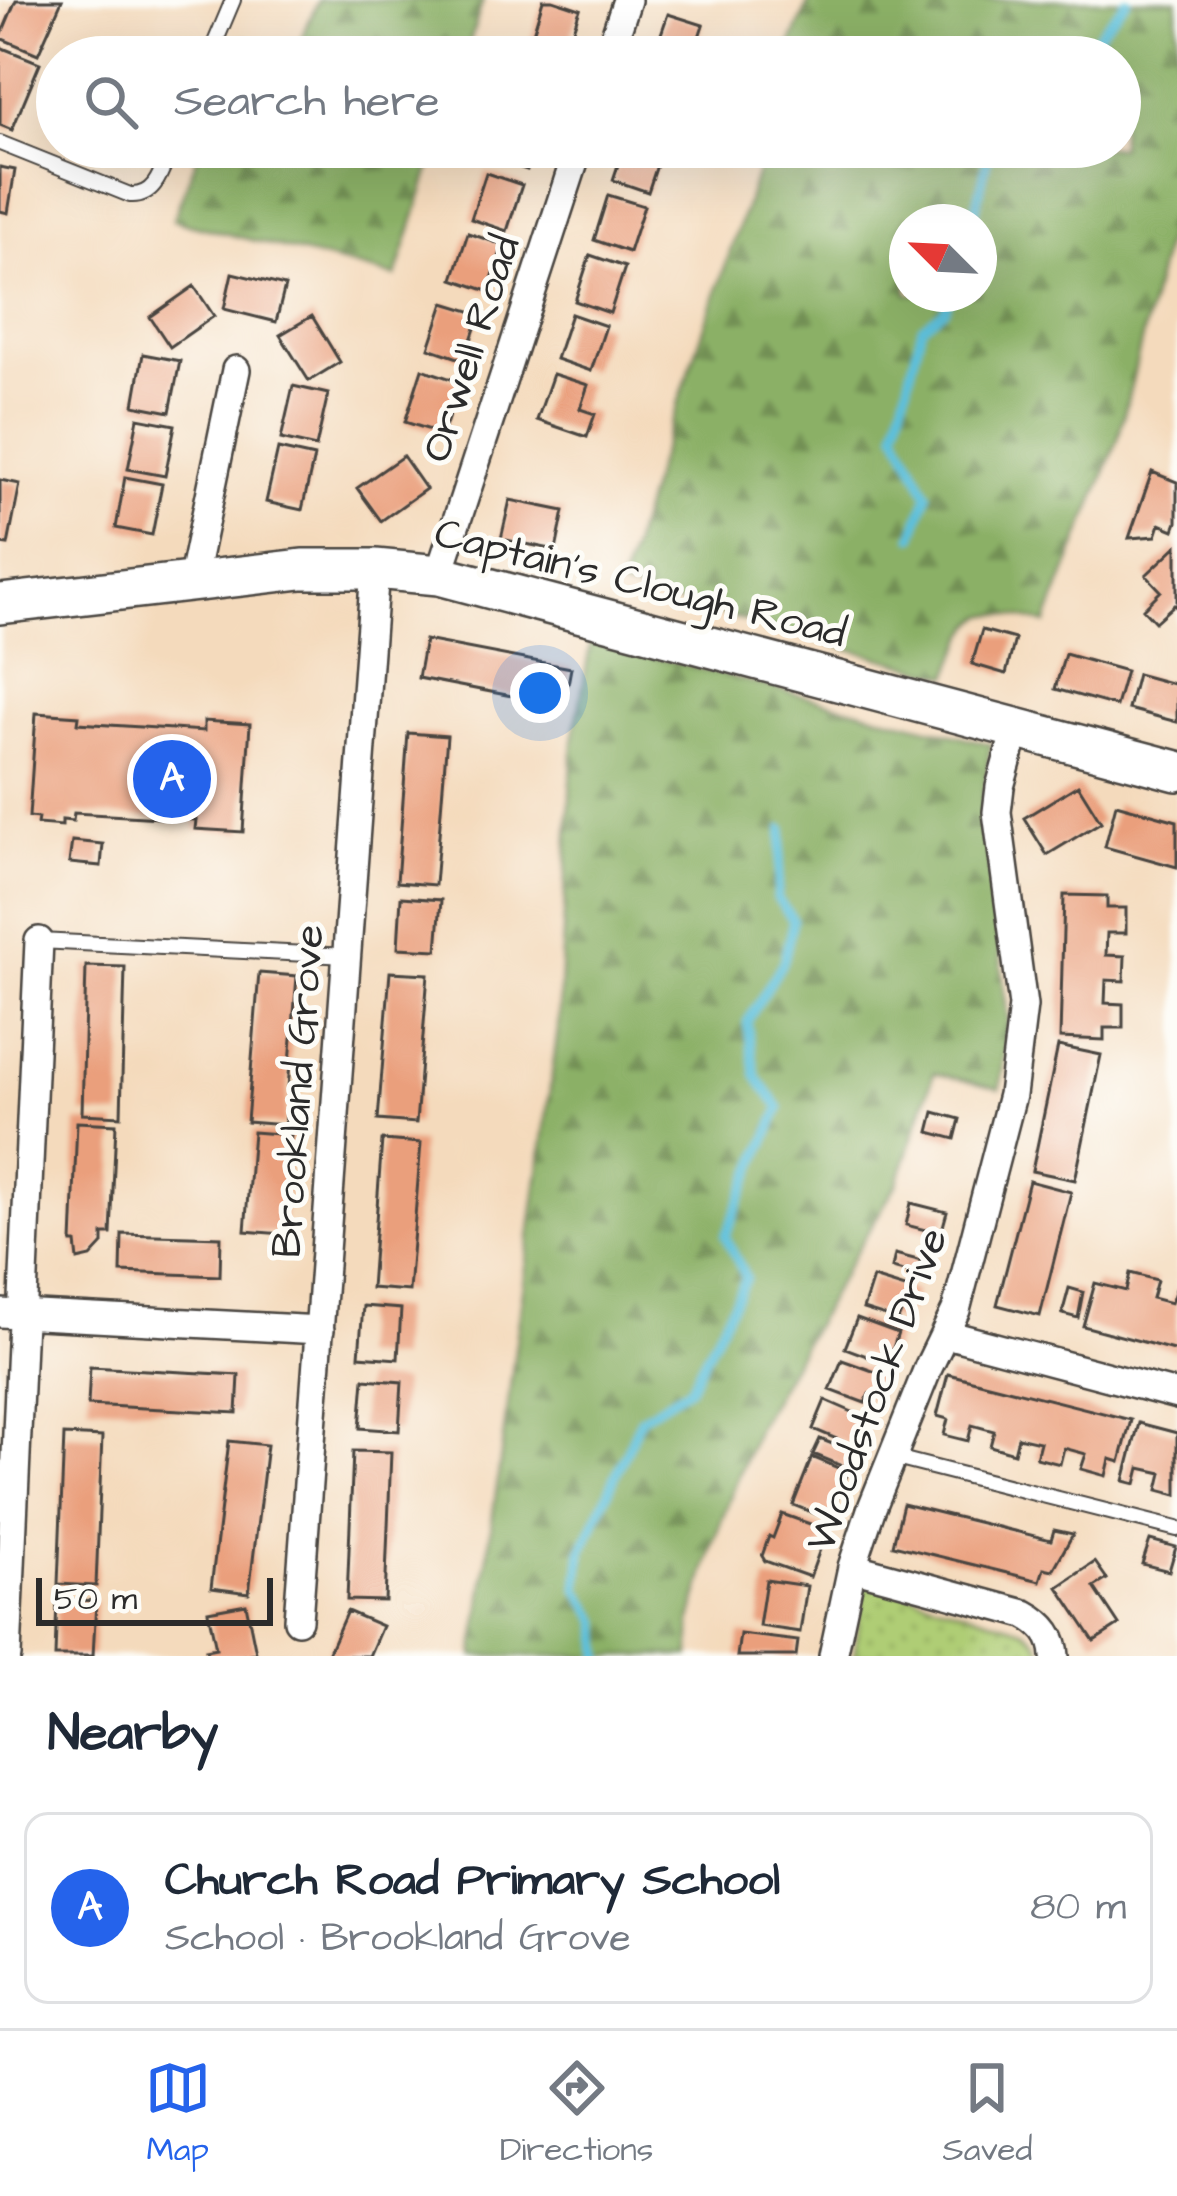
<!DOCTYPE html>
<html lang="en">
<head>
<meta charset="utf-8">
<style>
  :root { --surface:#fff; --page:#f6f6f7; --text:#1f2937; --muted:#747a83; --line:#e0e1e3; --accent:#2563eb }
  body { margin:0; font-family:"Architects Daughter",sans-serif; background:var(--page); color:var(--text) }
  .compass { position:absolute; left:889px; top:204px; width:108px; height:108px; border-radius:50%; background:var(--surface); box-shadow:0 12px 48px #0002; rotate:294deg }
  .scale { position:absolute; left:36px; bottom:30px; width:237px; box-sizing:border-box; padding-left:12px; border:6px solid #2b2b2b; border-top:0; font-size:33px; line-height:42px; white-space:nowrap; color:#2b2b2b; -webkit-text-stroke:9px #fdfcf7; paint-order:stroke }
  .you { position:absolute; left:540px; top:693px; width:42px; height:42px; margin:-30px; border:9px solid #fff; border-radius:50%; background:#1a73e8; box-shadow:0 0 0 18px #1a73e833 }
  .badge { display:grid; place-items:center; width:78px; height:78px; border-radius:50%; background:var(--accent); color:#fff; font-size:39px; font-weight:700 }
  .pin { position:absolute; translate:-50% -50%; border:6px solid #fff; box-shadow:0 3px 12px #0006 }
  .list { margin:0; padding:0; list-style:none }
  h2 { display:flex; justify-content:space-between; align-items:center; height:156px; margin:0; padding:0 48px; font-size:51px }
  h2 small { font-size:39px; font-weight:400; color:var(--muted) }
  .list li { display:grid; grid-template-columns:78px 1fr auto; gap:36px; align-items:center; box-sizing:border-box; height:192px; margin:0 24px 24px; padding:0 24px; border:3px solid var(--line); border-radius:24px }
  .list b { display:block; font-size:45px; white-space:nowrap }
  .list p { margin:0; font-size:39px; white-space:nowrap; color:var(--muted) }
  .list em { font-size:39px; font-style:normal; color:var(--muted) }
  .icon { flex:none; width:66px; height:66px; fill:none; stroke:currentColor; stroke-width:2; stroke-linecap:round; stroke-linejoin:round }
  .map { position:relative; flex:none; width:1177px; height:1656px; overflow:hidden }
  .search { position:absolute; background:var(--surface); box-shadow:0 12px 48px #0002; left:36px; right:36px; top:36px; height:132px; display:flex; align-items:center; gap:30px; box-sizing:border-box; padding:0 42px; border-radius:66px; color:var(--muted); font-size:45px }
  .sheet { height:372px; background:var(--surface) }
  nav { display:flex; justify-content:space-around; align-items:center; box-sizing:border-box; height:168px; border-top:3px solid var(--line); background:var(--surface); font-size:33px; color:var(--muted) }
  nav a { display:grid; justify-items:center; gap:6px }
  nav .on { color:var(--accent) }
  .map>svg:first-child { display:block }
  .grass { fill:url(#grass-dots); stroke:#6d7c50; stroke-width:3 }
  .forest { fill:url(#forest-firs); stroke:#5b6e48; stroke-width:3; fill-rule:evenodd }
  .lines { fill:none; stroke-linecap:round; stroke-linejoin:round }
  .stream { stroke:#5dc0db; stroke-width:9 }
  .building { fill:#ea9f7b }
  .lane-casing { stroke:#494541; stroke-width:18 }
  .street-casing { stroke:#494541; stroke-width:32 }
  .secondary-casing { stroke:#494541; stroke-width:44 }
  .lane { stroke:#fff; stroke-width:14 }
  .street { stroke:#fff; stroke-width:27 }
  .secondary { stroke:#fff; stroke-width:39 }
  .labels { text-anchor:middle; stroke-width:10; stroke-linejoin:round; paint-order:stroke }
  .street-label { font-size:42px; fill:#2b2b2b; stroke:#fdfcf7 }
</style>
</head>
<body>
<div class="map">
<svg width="1177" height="1656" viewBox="0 0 1177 1656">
  <defs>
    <pattern id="grass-dots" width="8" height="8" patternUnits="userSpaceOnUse" patternTransform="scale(3)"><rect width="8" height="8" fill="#afcd74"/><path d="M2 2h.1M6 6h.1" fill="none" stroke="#97b065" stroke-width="1.8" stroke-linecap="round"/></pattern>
    <pattern id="forest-firs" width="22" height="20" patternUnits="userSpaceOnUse" patternTransform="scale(3)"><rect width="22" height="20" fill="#8bb066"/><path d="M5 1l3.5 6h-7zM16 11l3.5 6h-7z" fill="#728f54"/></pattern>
  </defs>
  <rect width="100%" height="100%" fill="#fdfcf7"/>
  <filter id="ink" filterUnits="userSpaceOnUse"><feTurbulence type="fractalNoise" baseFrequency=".00833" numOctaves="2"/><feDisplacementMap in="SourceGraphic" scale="24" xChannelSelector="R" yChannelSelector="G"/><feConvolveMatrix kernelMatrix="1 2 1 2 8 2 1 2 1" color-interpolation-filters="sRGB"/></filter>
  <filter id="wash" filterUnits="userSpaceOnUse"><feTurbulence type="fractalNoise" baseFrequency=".004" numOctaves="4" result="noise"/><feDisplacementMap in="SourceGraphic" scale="48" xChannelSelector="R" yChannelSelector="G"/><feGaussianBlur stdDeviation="2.7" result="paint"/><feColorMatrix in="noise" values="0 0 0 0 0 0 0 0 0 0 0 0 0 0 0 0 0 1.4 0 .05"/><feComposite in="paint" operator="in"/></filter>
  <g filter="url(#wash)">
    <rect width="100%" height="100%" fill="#f4dabc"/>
    <!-- grass -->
    <path class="grass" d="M870 1582 1023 1629C1034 1636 1042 1643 1041 1656H854L863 1589Z"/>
    <!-- forest -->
    <path class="forest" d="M318 0H483L465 57H237L244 38 296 53Z
      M810 0H1177V192L1118 439 1046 624C977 603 974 613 949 676L620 587 656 468 766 147H1120V57H824L790 46ZM979 222V294H907V222Z
      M201 147H437L396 277 173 220Z
      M591 641 991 744 982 801 1008 1021 1000 1089 934 1073 898 1182 846 1268 758 1425 713 1543 691 1621V1656H474L558 1029 573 741Z"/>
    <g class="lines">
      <!-- stream -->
      <path class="stream" d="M1078 57 1127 0
        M973 222 990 147
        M913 537 928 494 896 431 922 327 945 309 950 294
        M601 1656 599 1622 578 1588 582 1551 641 1418 690 1387 746 1278 725 1236 780 1108 756 1076 747 1022 784 960 793 920 777 898 783 829"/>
    </g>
    <g id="blocks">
      <!-- building -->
      <path class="building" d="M16 0H62L38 54 0 38Z
        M543 0H553L580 9 565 54 530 43Z
        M668 14 703 25 698 40 702 41 697 57H653Z
        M0 47 40 63 12 130 0 125Z
        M495 147H534L527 170 491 158Z
        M624 147H663L648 192 613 180Z
        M0 167 15 170 8 213 0 211Z
        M486 173 522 185 507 231 471 219Z
        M608 195 644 206 629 252 594 240Z
        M468 233 503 245 488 291 453 279Z
        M590 255 625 267 610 313 575 301Z
        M232 273 285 286 276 322 224 309Z
        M194 286 214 316 170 347 150 317Z
        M444 303 480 314 464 360 429 348Z
        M571 314 606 326 591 371 556 359Z
        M312 316 340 362 309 381 280 335Z
        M143 354 180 361 170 412 134 405Z
        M422 369 460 382 443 434 405 422Z
        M553 374 588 385 580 409 595 414 587 437 537 420Z
        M293 386 328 394 316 447 281 439Z
        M138 418 175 425 165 476 128 469Z
        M278 449 314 457 302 510 266 502Z
        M403 456 426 489 381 521 357 488Z
        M1152 472 1177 482V522L1174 530 1160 524 1156 536 1129 538Z
        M125 477 162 484 152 535 116 528Z
        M0 480 20 484 8 545 0 544Z
        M510 500 564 511 556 550 501 539Z
        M1177 546V608L1174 605 1155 622 1143 609 1161 591 1146 575Z
        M982 630 1015 639 1006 674 972 664Z
        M425 640 571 668 564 706 418 678Z
        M1065 654 1126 671 1116 706 1055 689Z
        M1137 674 1177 685V722L1128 709Z
        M36 713 79 716 78 723 204 731V721L250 724 243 832 195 829 196 820 74 813 73 821 62 820V826L37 824 38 818 29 817Z
        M408 733 447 736 435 885 397 882Z
        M1078 785 1101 822 1047 855 1024 818Z
        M1116 804 1177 821V867L1105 847Z
        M72 841 103 844 101 866 69 863Z
        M1064 895 1107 896V908H1126V933H1107L1106 955 1125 956 1124 981 1106 980 1105 1003 1123 1004V1028H1104V1040L1060 1038Z
        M401 897 441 900 437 950 398 948Z
        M86 966 125 967 121 1116 82 1114Z
        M390 972 428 974 416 1123 378 1120Z
        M259 973 297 976 285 1125 247 1122Z
        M1058 1046 1101 1055 1075 1180 1032 1171Z
        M934 1112 960 1119 955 1139 929 1132Z
        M77 1122 116 1124 111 1234H103V1244L91 1257 78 1260 76 1243H72Z
        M253 1132 291 1135 283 1234 245 1231Z
        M382 1140 421 1143 409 1291 371 1288Z
        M1029 1181 1071 1192 1040 1316 997 1305Z
        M911 1203 947 1212 941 1234 906 1225Z
        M122 1234 221 1237 220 1276 121 1272Z
        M895 1254 926 1262 922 1276 892 1268Z
        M1130 1273 1157 1280 1152 1298 1171 1303 1177 1286V1351L1083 1326 1095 1283 1126 1291Z
        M873 1278 915 1291 909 1312 902 1310 898 1320 863 1309Z
        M1069 1288 1083 1292 1078 1318 1062 1314Z
        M363 1306 401 1309 398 1359 359 1356Z
        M857 1318 898 1333 891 1354 883 1352 880 1361 845 1348Z
        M842 1360 884 1375 876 1396 869 1394 865 1403 830 1390Z
        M90 1367 239 1375 237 1413 88 1405Z
        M948 1374 1131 1420 1120 1462 1110 1459 1106 1476 1081 1469 1086 1454 1064 1448 1060 1464 1036 1458 1040 1442 1018 1437 1014 1453 990 1446 994 1431 972 1425 968 1441 944 1435 948 1419 937 1416Z
        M364 1379 402 1382 399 1431 360 1428Z
        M825 1400 866 1418 853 1446 813 1429Z
        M1139 1423 1177 1433V1495L1158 1490 1162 1473 1140 1468 1136 1484 1124 1481Z
        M64 1435 102 1437 96 1586 58 1584Z
        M820 1439 850 1451 845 1467 813 1454Z
        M229 1441 267 1445 249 1593 211 1588Z
        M353 1451 391 1452 385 1601 347 1600Z
        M812 1457 848 1472 829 1519 793 1505Z
        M903 1504 1051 1540 1054 1530 1073 1534 1053 1570 1044 1568 1040 1581 893 1545Z
        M782 1514 827 1530 810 1577 765 1561 762 1556 769 1536 773 1538Z
        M1150 1540 1176 1547 1169 1571 1142 1564Z
        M1095 1562 1107 1579 1094 1587 1119 1625 1094 1641 1058 1587Z
        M766 1580 807 1586 800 1632 759 1626Z
        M57 1599 96 1601 93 1656H55Z
        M246 1604 256 1653 240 1656H208L206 1650 216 1648 208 1611Z
        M347 1611 382 1626 369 1656H327Z
        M740 1634 798 1641 796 1656H737Z"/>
    </g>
  </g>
  <g filter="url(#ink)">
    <use href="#blocks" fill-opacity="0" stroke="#494541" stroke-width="3"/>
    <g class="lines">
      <defs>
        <path id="lane" d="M209 57 233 0
          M0 143 130 195C157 197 162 168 171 147
          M39 941 348 956
          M892 1457 1177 1529"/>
        <path id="street" d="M608 57 627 0
          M439 575 579 147
          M192 582 236 370
          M0 1313 320 1330
          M946 1334 1177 1395
          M852 1567 1025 1614C1042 1623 1054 1635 1055 1656
          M298 1620 375 569
          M7 1656 39 941
          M833 1656 852 1567 871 1510 928 1368 956 1310 1012 1095 1023 1006 997 812 1000 787 1017 726"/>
        <path id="secondary" d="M0 604 302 569H375L439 575 1177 771"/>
      </defs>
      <!-- lane casing -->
      <use href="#lane" class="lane-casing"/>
      <!-- street casing -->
      <use href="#street" class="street-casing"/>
      <!-- secondary casing -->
      <use href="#secondary" class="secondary-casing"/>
      <!-- lane -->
      <use href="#lane" class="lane"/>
      <!-- street -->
      <use href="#street" class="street"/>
      <!-- secondary -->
      <use href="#secondary" class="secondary"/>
    </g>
  </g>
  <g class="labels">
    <!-- street labels -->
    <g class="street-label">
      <text transform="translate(469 348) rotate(-72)" y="15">Orwell Road</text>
      <text transform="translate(641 581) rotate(14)" y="15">Captain's Clough Road</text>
      <text transform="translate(296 1091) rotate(-86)" y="15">Brookland Grove</text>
      <text transform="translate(875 1389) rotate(-70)" y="15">Woodstock Drive</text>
    </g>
  </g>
</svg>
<svg class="compass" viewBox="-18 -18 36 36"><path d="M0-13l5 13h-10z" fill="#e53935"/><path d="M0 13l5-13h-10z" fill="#747a83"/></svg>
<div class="scale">50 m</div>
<div class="you"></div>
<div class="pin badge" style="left:172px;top:779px">A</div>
<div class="search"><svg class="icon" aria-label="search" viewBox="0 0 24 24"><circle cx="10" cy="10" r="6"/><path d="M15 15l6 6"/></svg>Search here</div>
</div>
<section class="sheet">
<h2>Nearby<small></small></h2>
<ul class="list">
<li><span class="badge">A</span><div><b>Church Road Primary School</b><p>School · Brookland Grove</p></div><em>80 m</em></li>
</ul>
</section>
<nav>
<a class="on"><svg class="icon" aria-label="map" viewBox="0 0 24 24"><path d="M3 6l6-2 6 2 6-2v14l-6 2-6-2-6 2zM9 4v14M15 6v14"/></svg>Map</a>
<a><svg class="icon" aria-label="directions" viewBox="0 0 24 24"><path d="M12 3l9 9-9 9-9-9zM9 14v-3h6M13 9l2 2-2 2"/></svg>Directions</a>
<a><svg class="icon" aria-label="saved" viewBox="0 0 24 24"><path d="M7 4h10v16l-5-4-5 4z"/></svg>Saved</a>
</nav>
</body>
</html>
